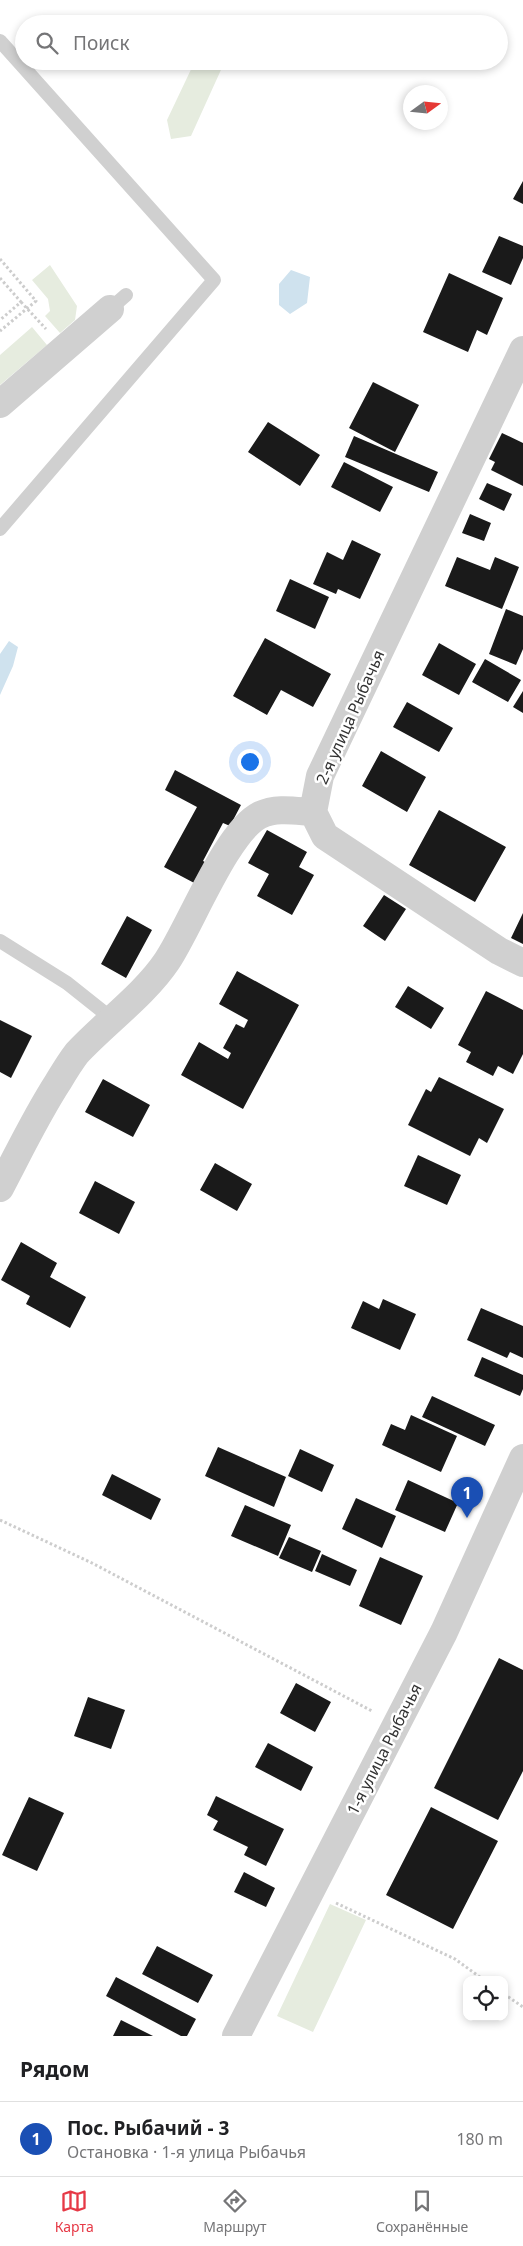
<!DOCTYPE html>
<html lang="ru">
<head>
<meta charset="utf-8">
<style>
  :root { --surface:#fff; --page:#f2f2f2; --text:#202124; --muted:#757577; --line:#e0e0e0; --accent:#e63946 }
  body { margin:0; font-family:"Noto Sans",sans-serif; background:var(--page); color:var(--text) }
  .controls { position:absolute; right:15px; bottom:15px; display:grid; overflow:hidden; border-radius:10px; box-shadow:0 2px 8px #0003 }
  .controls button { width:45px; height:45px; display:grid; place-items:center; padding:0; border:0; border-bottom:1px solid var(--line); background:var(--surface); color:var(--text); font:25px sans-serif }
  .compass { position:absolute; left:403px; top:85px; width:45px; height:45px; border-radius:50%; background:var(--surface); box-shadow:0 2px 8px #0003; rotate:75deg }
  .you { position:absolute; left:249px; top:761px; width:18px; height:18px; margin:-12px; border:4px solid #fff; border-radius:50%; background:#1a73e8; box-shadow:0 0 0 8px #1a73e833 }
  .badge { display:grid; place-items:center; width:32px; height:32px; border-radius:50%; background:var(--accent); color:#fff; font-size:16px; font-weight:700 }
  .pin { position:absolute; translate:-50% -41px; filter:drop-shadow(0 1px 2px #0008) }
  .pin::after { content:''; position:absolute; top:26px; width:18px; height:15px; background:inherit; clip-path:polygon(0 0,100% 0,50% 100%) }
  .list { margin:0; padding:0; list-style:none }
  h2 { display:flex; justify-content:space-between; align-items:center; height:65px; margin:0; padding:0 20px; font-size:21px }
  h2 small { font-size:16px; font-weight:400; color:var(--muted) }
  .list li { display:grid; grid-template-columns:32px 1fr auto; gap:15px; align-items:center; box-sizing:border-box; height:75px; padding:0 20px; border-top:1px solid var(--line) }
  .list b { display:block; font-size:19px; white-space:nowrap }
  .list p { margin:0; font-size:16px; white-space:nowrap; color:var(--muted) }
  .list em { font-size:16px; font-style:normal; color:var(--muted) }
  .icon { flex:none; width:28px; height:28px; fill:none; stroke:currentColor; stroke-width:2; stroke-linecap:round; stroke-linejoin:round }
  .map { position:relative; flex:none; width:523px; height:2036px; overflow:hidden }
  .search { position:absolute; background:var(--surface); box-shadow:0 2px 8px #0003; left:15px; right:15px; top:15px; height:55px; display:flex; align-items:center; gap:12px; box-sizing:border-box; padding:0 18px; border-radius:28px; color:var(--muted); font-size:19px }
  .sheet { height:140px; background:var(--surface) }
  nav { display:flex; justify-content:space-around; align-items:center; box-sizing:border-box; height:70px; border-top:1px solid var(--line); background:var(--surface); font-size:14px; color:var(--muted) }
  nav a { display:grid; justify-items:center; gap:2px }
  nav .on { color:var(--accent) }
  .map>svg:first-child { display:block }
  .green { fill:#e6ecdf }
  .water { fill:#cfe2ee }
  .building { fill:#1a1a1a }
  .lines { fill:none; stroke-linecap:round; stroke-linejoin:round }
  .path { stroke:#cdcdcd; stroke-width:3; stroke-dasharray:2.5 2.5; stroke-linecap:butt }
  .service { stroke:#d0d0d0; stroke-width:14 }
  .minor { stroke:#d0d0d0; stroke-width:28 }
  .labels { text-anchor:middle; stroke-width:5; stroke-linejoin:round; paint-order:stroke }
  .street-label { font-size:16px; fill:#333; stroke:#fff }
</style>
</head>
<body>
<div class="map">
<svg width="523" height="2036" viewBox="0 0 523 2036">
  <rect width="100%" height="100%" fill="#fff"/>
  <!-- green -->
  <path class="green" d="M195 61H225L191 136 171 139 167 120Z
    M50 265 77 306 75 320 60 333 45 316 50 311 48 299 32 280Z
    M32 327 47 345 0 385V355Z
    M330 1904 366 1920 313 2032 277 2016Z"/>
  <!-- water -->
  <path class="water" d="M291 270 310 277 307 303 290 314 279 305V284Z
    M9 641 18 647 13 666 0 695V654Z"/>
  <!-- building -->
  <path class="building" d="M523 181V204L513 199Z
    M499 236 523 246V258L511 285 482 272Z
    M449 273 503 298 487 335 477 330 468 352 423 332Z
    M373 382 419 405 395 452 349 428Z
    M268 422 320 455 300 486 248 452Z
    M502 433 523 443V486L491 470 495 462 489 459Z
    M354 436 438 472 429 492 345 457Z
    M344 462 393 487 380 512 331 487Z
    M487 483 512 494 504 511 479 499Z
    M470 514 491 523 484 541 462 533Z
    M352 540 381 554 360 599 338 589 336 594 313 584 327 552 343 560Z
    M457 557 490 570 495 557 519 567 502 609 445 586Z
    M290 579 329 597 315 629 276 611Z
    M506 609 523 616V649L516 665 489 654Z
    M265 638 331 674 313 707 281 690 267 715 233 696Z
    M439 643 476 664 459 695 422 675Z
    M485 659 521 680 508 702 472 682Z
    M523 691V713L513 707Z
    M407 702 453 728 439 752 393 727Z
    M381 751 426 777 407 812 362 786Z
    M175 770 241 805 230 826 223 823 203 861 209 864 198 885 164 867 197 807 165 790Z
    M439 810 506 847 475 902 409 865Z
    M267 830 307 852 299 867 314 875 292 915 257 896 269 874 248 863Z
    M384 895 406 909 385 941 363 926Z
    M523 913V944L511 938Z
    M127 916 152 930 126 978 101 964Z
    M237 971 299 1005 243 1109 181 1075 199 1042 228 1059 231 1053 223 1048 236 1024 244 1028 248 1020 219 1004Z
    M408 986 444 1008 431 1029 395 1007Z
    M486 991 523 1010V1054L513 1074 498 1066 493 1076 466 1062 471 1052 458 1045Z
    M0 1020 32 1036 11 1078 0 1072Z
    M439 1077 504 1109 487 1143 479 1138 470 1156 408 1125 426 1089 431 1092Z
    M103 1079 150 1105 133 1137 85 1112Z
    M418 1155 461 1175 447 1205 404 1186Z
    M215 1163 252 1184 237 1211 200 1190Z
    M95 1181 135 1202 119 1234 79 1213Z
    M21 1242 57 1263 50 1277 86 1297 70 1328 26 1304 30 1296 1 1280Z
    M383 1299 416 1314 400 1350 351 1328 363 1301 379 1309Z
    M481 1308 523 1326V1358L510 1352 507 1358 467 1340Z
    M482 1357 523 1375V1389L520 1396 474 1376Z
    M432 1396 495 1425 485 1446 422 1417Z
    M411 1415 457 1436 441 1472 382 1445 391 1424 405 1430Z
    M218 1447 286 1477 274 1507 205 1476Z
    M300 1449 334 1465 322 1492 288 1476Z
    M112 1474 161 1499 151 1520 102 1495Z
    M408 1480 458 1503 445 1532 395 1510Z
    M356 1498 396 1516 382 1548 342 1529Z
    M245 1505 291 1525 278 1556 231 1536Z
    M289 1537 321 1551 312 1572 279 1558Z
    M322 1554 357 1570 350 1586 315 1571Z
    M380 1557 423 1576 401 1625 359 1606Z
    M499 1658 523 1670V1771L498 1820 434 1788Z
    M296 1683 331 1702 315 1732 280 1713Z
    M88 1697 125 1710 111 1749 74 1736Z
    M268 1743 313 1767 301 1791 255 1767Z
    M216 1796 284 1829 266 1866 244 1855 248 1847 213 1830 218 1821 207 1815Z
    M29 1797 64 1813 37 1871 2 1855Z
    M431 1807 498 1841 453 1929 386 1895Z
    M244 1872 275 1888 266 1907 234 1892Z
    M157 1946 213 1975 198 2003 142 1974Z
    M116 1977 196 2019 187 2036H181L106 1996Z
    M121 2020 153 2036H113Z"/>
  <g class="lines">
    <!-- path -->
    <path class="path" d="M0 259 36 301 0 331
      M0 278 21 302 0 320
      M21 302 46 329
      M0 1520 92 1563 372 1711
      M336 1903 455 1959 484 1980
      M504 1994 523 2007"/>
    <!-- service -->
    <path class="service" d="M0 41 214 280 0 529
      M110 309 126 295
      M0 941 67 983 111 1018"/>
    <!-- minor -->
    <path class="minor" d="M0 404 110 309
      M313 812 325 836 499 951 523 963
      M0 1188C19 1152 36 1116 58 1082 64 1072 70 1062 77 1053 105 1023 145 994 167 961 190 927 226 832 260 815 277 807 296 811 313 812L320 776 523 350
      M236 2036 444 1632 523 1458"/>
  </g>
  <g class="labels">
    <!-- street labels -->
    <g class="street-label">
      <text transform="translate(350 717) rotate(-66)" y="6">2-я улица Рыбачья</text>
      <text transform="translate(384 1749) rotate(-63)" y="6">1-я улица Рыбачья</text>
    </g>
  </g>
</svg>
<div class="controls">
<button><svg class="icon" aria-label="locate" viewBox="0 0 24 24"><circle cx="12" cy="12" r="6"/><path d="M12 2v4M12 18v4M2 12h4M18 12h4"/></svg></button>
</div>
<svg class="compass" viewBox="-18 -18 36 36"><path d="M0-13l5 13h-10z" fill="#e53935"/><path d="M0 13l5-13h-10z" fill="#757577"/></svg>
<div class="you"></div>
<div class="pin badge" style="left:467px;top:1518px;background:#1a4fb4">1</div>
<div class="search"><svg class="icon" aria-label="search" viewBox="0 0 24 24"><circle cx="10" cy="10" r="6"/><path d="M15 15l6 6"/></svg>Поиск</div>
</div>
<section class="sheet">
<h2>Рядом<small></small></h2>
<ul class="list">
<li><span class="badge" style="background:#1a4fb4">1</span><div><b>Пос. Рыбачий - 3</b><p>Остановка · 1-я улица Рыбачья</p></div><em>180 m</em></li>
</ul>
</section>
<nav>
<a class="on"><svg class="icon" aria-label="map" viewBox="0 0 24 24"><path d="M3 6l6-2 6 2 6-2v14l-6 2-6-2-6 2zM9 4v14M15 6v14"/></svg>Карта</a>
<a><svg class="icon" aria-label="directions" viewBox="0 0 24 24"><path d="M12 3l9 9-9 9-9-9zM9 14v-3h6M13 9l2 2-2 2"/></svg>Маршрут</a>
<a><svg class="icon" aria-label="saved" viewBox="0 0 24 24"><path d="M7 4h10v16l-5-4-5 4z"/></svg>Сохранённые</a>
</nav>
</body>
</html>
